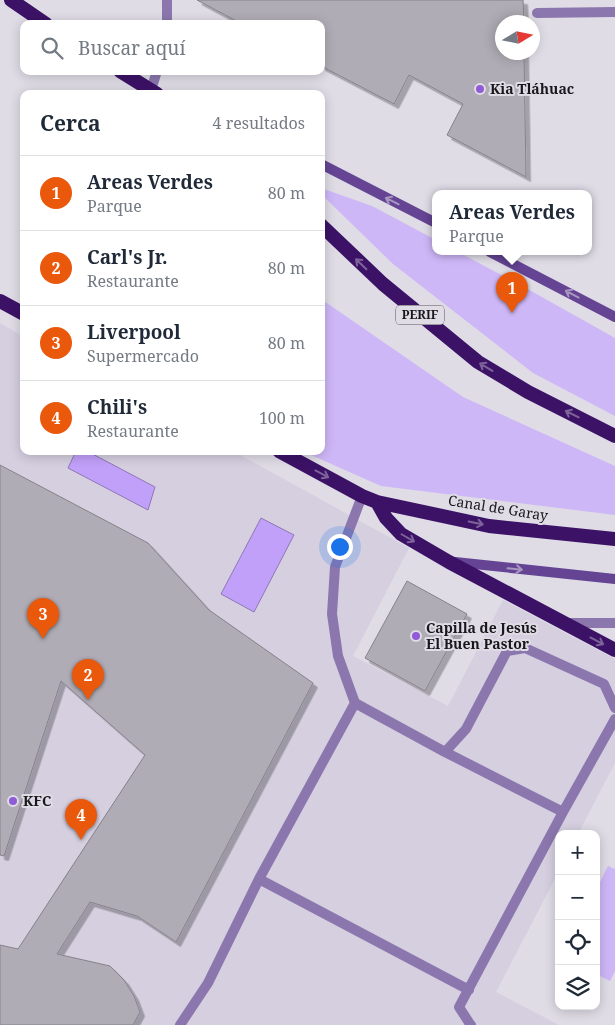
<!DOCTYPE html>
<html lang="es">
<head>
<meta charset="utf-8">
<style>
  :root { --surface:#fff; --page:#f2f2f3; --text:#1f2937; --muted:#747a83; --line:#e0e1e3; --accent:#ea580c }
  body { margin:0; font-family:"Noto Serif",serif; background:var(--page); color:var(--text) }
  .controls { position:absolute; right:15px; bottom:15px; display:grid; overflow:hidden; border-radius:10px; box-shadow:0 2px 12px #0003 }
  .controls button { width:45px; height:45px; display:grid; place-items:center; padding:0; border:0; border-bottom:1px solid var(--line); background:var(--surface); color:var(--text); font:25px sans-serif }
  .compass { position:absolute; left:495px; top:15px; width:45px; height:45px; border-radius:50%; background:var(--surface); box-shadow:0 2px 12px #0003; rotate:80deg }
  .you { position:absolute; left:339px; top:546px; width:18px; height:18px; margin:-12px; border:4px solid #fff; border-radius:50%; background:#1a73e8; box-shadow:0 0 0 8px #1a73e833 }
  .badge { display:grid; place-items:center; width:32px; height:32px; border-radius:50%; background:var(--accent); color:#fff; font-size:16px; font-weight:700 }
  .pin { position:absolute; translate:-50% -41px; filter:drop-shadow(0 1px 2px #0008) }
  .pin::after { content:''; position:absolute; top:26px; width:18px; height:15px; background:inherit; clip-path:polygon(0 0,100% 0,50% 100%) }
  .popup { position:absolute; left:432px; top:190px; width:160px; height:65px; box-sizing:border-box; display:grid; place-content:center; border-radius:10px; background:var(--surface); filter:drop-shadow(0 1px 4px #0005); font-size:16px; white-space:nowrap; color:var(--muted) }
  .popup b { font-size:19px; color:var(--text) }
  .popup::after { content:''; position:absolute; left:50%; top:100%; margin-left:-10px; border:10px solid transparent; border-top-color:var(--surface) }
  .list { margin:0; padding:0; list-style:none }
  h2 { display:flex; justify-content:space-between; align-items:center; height:65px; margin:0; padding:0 20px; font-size:21px }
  h2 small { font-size:16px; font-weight:400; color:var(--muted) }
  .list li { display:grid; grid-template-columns:32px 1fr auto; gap:15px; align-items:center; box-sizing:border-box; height:75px; padding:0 20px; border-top:1px solid var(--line) }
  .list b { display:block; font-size:19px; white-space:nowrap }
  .list p { margin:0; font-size:16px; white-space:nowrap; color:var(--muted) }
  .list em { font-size:16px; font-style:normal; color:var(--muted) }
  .icon { flex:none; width:28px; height:28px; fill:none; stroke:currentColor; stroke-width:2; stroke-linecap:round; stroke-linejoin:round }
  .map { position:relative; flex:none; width:615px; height:1025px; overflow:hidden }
  .search { position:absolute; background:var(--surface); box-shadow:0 2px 12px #0003; left:20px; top:20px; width:305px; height:55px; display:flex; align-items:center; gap:12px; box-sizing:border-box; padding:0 18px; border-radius:10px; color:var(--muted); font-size:19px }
  .panel { position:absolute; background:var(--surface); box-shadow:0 2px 12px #0003; left:20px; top:90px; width:305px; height:365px; border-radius:10px }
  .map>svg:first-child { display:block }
  .built { fill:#d5cfe0 }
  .green { fill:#ceb7f7 }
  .water { fill:#c1a0f9; stroke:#8f77b6 }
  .building { fill:#afacb5; stroke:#85828b; filter:url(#shadow) }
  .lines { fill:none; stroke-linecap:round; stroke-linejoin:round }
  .service { stroke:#8b77ae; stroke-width:10 }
  .minor { stroke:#8b77ae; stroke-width:10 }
  .tertiary { stroke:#8b77ae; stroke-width:10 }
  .secondary { stroke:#654494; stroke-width:10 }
  .trunk { stroke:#3c1267; stroke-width:14 }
  .oneway { stroke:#a898c1 }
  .oneway2 { stroke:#7d639a }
  .poi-dot { fill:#905cd5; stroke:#dfdce6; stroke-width:2 }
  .labels { text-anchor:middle; stroke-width:4; stroke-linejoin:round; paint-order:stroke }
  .shield { fill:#dfdce6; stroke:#545258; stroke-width:1 }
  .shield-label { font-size:12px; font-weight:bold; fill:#19171b }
  .poi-label { font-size:14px; font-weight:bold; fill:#19171b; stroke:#dfdce6; text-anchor:start }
  .street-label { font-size:14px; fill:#19171b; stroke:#dfdce6 }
</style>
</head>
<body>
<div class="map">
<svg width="615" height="1025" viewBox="0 0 615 1025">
  <defs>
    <filter id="shadow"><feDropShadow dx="4.5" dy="4.5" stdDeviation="0" flood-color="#0004"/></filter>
  </defs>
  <rect width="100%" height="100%" fill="#dfdce6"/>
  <!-- built -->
  <path class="built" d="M0 323 24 337V451H233L409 548 353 656 448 706 503 600 615 659V763L578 834H559V871L496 992 559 1025H0Z"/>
  <!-- green -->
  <path class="green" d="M321 188 372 206 436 240V252H458L524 287 615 338V416L533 373 393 264 321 194Z
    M321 299 463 397 615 466V515L381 486 302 451H321Z
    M608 866 615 869V971L610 981 596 974V890Z"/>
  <!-- water -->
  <path class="water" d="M76 451H87L155 487 148 510 68 468Z
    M261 518 294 535 254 612 221 594Z"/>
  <!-- building -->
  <path class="building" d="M197 0H523L524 22H502V52H524L526 177 447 135 463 104 409 75 394 104 321 66V24H242Z
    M0 465 148 543 209 610 313 683 176 942 137 916 90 902 57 954 110 966 124 980 134 996 140 1012 133 1025H0V945L18 949 145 755 61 681 4 856 0 855Z
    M407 581 467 614 425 691 365 658Z"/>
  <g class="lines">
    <!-- service -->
    <path class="service" d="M566 623H615
      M355 703 445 752 466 729 507 651 525 648 604 684 615 708
      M445 752 563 812
      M259 879 469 990
      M180 1025 208 983 259 879 355 703 338 656 332 614 335 567 362 496
      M471 1025 470 1024 459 1007 563 812 615 719"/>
    <!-- minor -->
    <path class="minor" d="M537 13 615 12"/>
    <!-- tertiary -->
    <path class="tertiary" d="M167 0V24
      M151 90 157 71"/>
    <!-- secondary -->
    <path class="secondary" d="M321 164 436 223
      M490 252 615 317
      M455 562 615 579"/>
    <!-- trunk -->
    <path class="trunk" d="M11 0 46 24
      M120 71 157 94
      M321 225 383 284 478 362 528 392 615 436
      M0 301 24 314
      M279 451 362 496 377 502 489 526 615 539
      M377 502 386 518 401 534 449 562 615 650"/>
  </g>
  <!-- one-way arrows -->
  <defs><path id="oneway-shaft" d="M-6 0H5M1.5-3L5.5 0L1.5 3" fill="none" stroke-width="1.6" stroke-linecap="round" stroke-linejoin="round" transform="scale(1.25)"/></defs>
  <g class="oneway">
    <use href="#oneway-shaft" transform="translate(392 201) rotate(-153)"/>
    <use href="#oneway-shaft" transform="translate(572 294) rotate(-152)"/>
    <use href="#oneway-shaft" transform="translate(515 569) rotate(6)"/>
  </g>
  <g class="oneway2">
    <use href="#oneway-shaft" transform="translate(361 264) rotate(-136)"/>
    <use href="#oneway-shaft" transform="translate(486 367) rotate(-149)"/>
    <use href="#oneway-shaft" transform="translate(572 414) rotate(-154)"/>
    <use href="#oneway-shaft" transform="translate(322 474) rotate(28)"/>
    <use href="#oneway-shaft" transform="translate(476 523) rotate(12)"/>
    <use href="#oneway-shaft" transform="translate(408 538) rotate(30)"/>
    <use href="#oneway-shaft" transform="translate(597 641) rotate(28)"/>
  </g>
  <!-- markers -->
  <g class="poi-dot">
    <circle cx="480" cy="89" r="5"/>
    <circle cx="416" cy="636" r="5"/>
    <circle cx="13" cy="801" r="5"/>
  </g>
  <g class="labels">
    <!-- shield labels -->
    <rect class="shield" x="396" y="305.5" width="48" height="19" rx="4"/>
    <g class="shield-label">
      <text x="420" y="319">PERIF</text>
    </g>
    <!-- poi labels -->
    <g class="poi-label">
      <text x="490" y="94">Kia Tláhuac</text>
      <text x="426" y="633">Capilla de Jesús<tspan x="426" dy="16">El Buen Pastor</tspan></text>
      <text x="23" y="806">KFC</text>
    </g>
    <!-- street labels -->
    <g class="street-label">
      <text transform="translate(498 508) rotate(9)" y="5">Canal de Garay</text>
    </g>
  </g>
</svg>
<div class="controls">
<button>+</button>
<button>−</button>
<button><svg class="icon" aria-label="locate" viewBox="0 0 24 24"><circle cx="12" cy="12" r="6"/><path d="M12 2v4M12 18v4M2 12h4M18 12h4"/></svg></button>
<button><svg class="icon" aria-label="layers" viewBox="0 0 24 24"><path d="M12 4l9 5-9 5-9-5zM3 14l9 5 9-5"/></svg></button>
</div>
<svg class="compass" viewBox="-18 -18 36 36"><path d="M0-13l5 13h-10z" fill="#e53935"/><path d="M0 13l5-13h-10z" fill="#747a83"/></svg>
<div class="you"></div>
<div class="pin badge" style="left:512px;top:313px">1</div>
<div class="popup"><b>Areas Verdes</b>Parque</div>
<div class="pin badge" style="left:88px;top:700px">2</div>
<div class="pin badge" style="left:43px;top:639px">3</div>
<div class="pin badge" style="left:81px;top:840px">4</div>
<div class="search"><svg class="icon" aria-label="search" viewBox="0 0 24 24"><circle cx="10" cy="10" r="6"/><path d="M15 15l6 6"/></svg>Buscar aquí</div>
<section class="panel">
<h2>Cerca<small>4 resultados</small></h2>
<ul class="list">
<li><span class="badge">1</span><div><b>Areas Verdes</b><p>Parque</p></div><em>80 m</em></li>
<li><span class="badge">2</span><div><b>Carl's Jr.</b><p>Restaurante</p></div><em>80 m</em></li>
<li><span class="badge">3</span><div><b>Liverpool</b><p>Supermercado</p></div><em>80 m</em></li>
<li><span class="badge">4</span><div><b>Chili's</b><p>Restaurante</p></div><em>100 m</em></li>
</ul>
</section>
</div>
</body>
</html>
